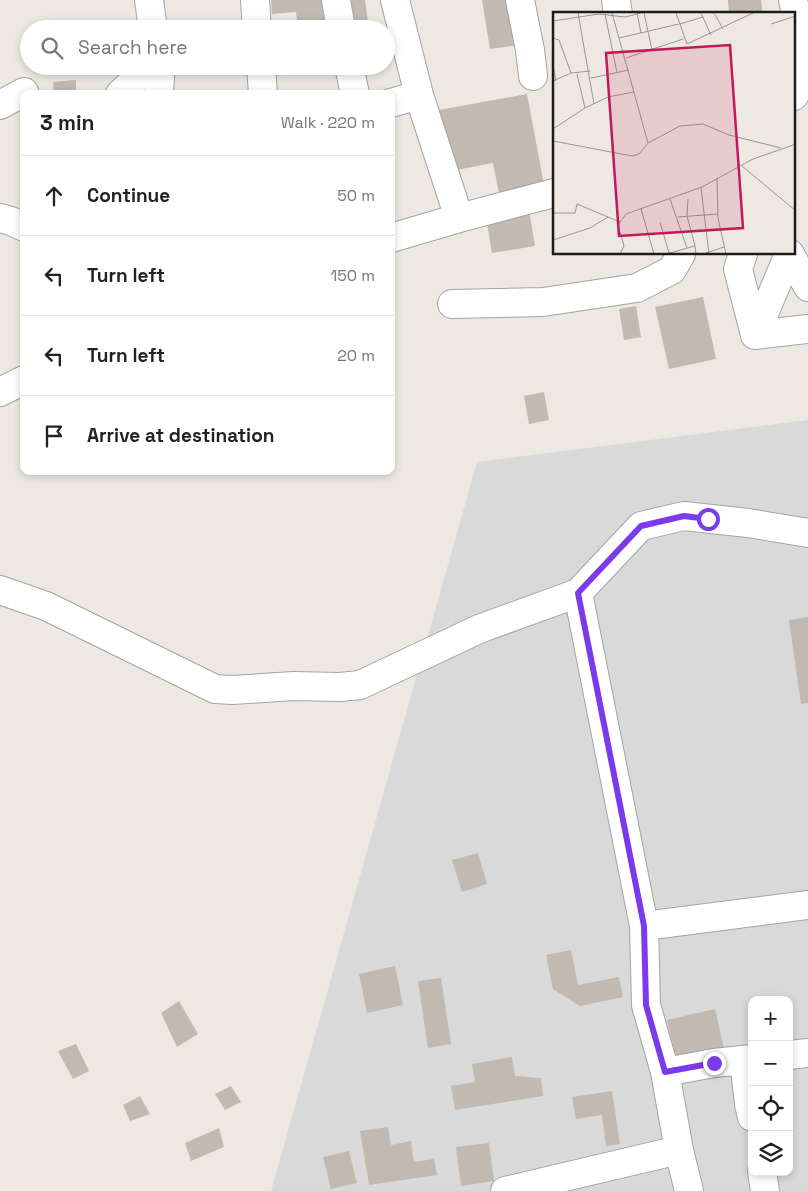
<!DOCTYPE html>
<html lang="en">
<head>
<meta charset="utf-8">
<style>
  :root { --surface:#fff; --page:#f2f2f2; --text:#222; --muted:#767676; --line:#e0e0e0 }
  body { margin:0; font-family:"Space Grotesk",sans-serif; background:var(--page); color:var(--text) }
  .controls { position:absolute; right:15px; bottom:15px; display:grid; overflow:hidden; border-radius:10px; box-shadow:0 2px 8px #0003 }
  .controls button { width:45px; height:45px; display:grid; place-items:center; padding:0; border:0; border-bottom:1px solid var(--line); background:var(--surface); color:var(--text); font:25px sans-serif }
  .stop { position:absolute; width:15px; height:15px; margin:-11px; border:4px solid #7c3aed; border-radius:50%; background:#fff }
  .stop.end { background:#7c3aed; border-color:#fff; box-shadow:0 1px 5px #0008 }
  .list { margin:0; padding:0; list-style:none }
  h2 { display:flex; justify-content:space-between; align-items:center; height:65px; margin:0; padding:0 20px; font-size:21px }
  h2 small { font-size:16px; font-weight:400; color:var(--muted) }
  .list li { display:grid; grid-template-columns:32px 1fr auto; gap:15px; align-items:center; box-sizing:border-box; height:80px; padding:0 20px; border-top:1px solid var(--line) }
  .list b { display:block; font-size:19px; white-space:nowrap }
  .list em { font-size:16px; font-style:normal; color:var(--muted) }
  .icon { flex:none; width:28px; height:28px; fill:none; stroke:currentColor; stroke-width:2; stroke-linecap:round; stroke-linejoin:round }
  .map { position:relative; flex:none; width:808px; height:1191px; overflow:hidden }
  .search { position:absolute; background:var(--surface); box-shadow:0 2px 8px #0003; left:20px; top:20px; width:375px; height:55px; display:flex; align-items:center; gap:12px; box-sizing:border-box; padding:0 18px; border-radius:28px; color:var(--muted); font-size:19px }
  .panel { position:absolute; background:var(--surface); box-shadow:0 2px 8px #0003; left:20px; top:90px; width:375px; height:385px; border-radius:10px }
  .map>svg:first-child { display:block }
  .residential { fill:#dad9d9; fill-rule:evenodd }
  .building { fill:#c2b9b1 }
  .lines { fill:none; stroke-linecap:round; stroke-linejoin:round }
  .minor-casing { stroke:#a3a3a3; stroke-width:30 }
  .minor { stroke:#fff; stroke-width:28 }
  .route { stroke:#7c3aed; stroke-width:6 }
  .inset-road { fill:none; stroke:#999793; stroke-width:1 }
  .view { fill:#c2185b; fill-opacity:0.15; stroke:#c2185b; stroke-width:2.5 }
  .inset-edge { fill:none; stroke:#1c1c1c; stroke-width:2.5 }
</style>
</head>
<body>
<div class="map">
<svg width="808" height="1191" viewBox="0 0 808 1191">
  <rect width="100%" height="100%" fill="#ede9e2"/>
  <!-- residential -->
  <path class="residential" d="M808 420V1191H271L477 462ZM752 1000H789V1172H752Z"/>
  <!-- building -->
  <path class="building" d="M271 0H330L332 29H298L296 12 272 14Z
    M344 0H365L369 29H349Z
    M482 0H512L519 45 490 49Z
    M728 0H761L763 14H729Z
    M76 80V94H54L53 82Z
    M527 94 545 190 500 199 493 163 451 171 439 110Z
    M529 210 535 246 492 253 486 217Z
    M703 297 716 359 669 369 655 307Z
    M636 306 641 337 624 340 619 309Z
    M544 392 549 420 529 424 524 396Z
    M808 617V703L801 704 789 620Z
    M478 853 487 884 462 892 452 860Z
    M571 950 578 985 619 977 623 997 580 1006 553 989 546 955Z
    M395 966 403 1005 367 1013 359 974Z
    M441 978 451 1044 428 1048 418 981Z
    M179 1001 198 1034 177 1047 161 1013Z
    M715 1009 724 1048 676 1059 667 1020Z
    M76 1044 89 1071 73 1079 58 1051Z
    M512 1057 515 1076 541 1078 543 1096 455 1110 451 1086 475 1082 472 1064Z
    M231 1086 241 1102 225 1110 215 1094Z
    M612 1091 620 1144 606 1146 602 1115 576 1119 572 1097Z
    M140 1096 150 1114 130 1121 123 1105Z
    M388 1127 391 1145 411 1141 414 1162 434 1159 437 1175 369 1185 360 1131Z
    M219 1128 224 1147 191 1161 185 1143Z
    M489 1143 494 1181 461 1186 456 1147Z
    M349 1151 357 1183 331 1189 323 1157Z"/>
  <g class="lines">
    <defs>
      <path id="minor" d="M149 0 153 29
        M255 0 257 29
        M336 0 341 29
        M395 0 419 95 459 218
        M520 0 530 50 533 76
        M616 0 618 14
        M793 0 808 66
        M159 66 160 76 159 94
        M261 66 263 94
        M349 66 355 94
        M120 94 149 66
        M794 96 808 73
        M391 103 419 95
        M0 105 24 92 25 94
        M0 218 11 221 24 227
        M391 238 459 218 554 193
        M743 254 738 269 755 335
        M789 254 755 335 808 329
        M790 254 808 287
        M452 304 543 302 637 288 672 270 681 254
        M0 392 24 380
        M0 590 46 606 215 689 233 690 293 686 340 687 360 685 479 629 578 593 641 526 684 516 748 523 808 533
        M578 593 644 926 646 1005 665 1072 679 1150 689 1191
        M644 926 808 905
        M789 1055 808 1053
        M744 1060 749 1104 752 1117
        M665 1072 714 1063 752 1059
        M762 1172 765 1191
        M505 1191 679 1150"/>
    </defs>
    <!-- minor casing -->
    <use href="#minor" class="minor-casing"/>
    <!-- minor -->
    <use href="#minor" class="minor"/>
  </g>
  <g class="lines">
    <!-- route -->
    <path class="route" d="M708 519 684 516 641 526 578 593 644 926 646 1005 665 1072 714 1063"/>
  </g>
  <!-- overview -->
  <g transform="translate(553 12)">
    <rect width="242" height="242" fill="#ede9e2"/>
    <path class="inset-road" d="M25 1 41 92M59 1 95 131M84 1 88 21M91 1 99 38M123 1 134 32 200 1M148 1 158 23M161 1 170 17M52 2 64 61M0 9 46 2 72 5 88 1M127 12 150 5M218 12 243 4M0 26 6 28 18 61 37 59M66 26 126 12M73 46 130 27M0 53 3 69M24 62 32 96M38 66 76 58M0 69 18 61M0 117 32 96 55 85 81 80M0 129 79 144 86 142 95 131 127 114 150 112 176 123 228 136M189 154 243 199M164 167 165 206 173 242M148 176 156 242M117 187 134 236M135 187 134 204 142 234M88 197 101 242M0 201H22L24 192 67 210M125 205 165 202M107 210 116 241M0 228 37 216 55 205M67 242 71 234 65 213 73 202 149 175 200 147 243 132M113 242 142 234 143 242M150 242 171 235"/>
    <path class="view" d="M177 33 190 216 66 224 53 41Z"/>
    <rect width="242" height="242" class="inset-edge"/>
  </g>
</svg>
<div class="controls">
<button>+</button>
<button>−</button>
<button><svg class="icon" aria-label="locate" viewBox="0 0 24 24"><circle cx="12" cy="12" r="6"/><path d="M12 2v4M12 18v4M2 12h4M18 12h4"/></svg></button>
<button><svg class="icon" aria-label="layers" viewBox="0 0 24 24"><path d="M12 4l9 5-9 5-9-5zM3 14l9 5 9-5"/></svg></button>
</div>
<div class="stop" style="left:708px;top:519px"></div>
<div class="stop end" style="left:714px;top:1063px"></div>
<div class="search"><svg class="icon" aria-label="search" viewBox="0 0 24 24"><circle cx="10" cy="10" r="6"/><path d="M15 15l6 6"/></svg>Search here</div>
<section class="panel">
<h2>3 min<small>Walk · 220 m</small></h2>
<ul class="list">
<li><svg class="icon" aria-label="ahead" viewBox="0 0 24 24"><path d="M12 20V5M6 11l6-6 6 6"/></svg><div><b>Continue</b></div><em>50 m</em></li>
<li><svg class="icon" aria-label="left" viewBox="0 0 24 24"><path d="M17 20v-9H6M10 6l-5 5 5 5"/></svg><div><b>Turn left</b></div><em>150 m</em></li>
<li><svg class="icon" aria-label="left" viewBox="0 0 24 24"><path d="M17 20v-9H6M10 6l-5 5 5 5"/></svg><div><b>Turn left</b></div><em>20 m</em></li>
<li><svg class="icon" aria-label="arrive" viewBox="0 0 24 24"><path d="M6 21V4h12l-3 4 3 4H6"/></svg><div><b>Arrive at destination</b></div></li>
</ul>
</section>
</div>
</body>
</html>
